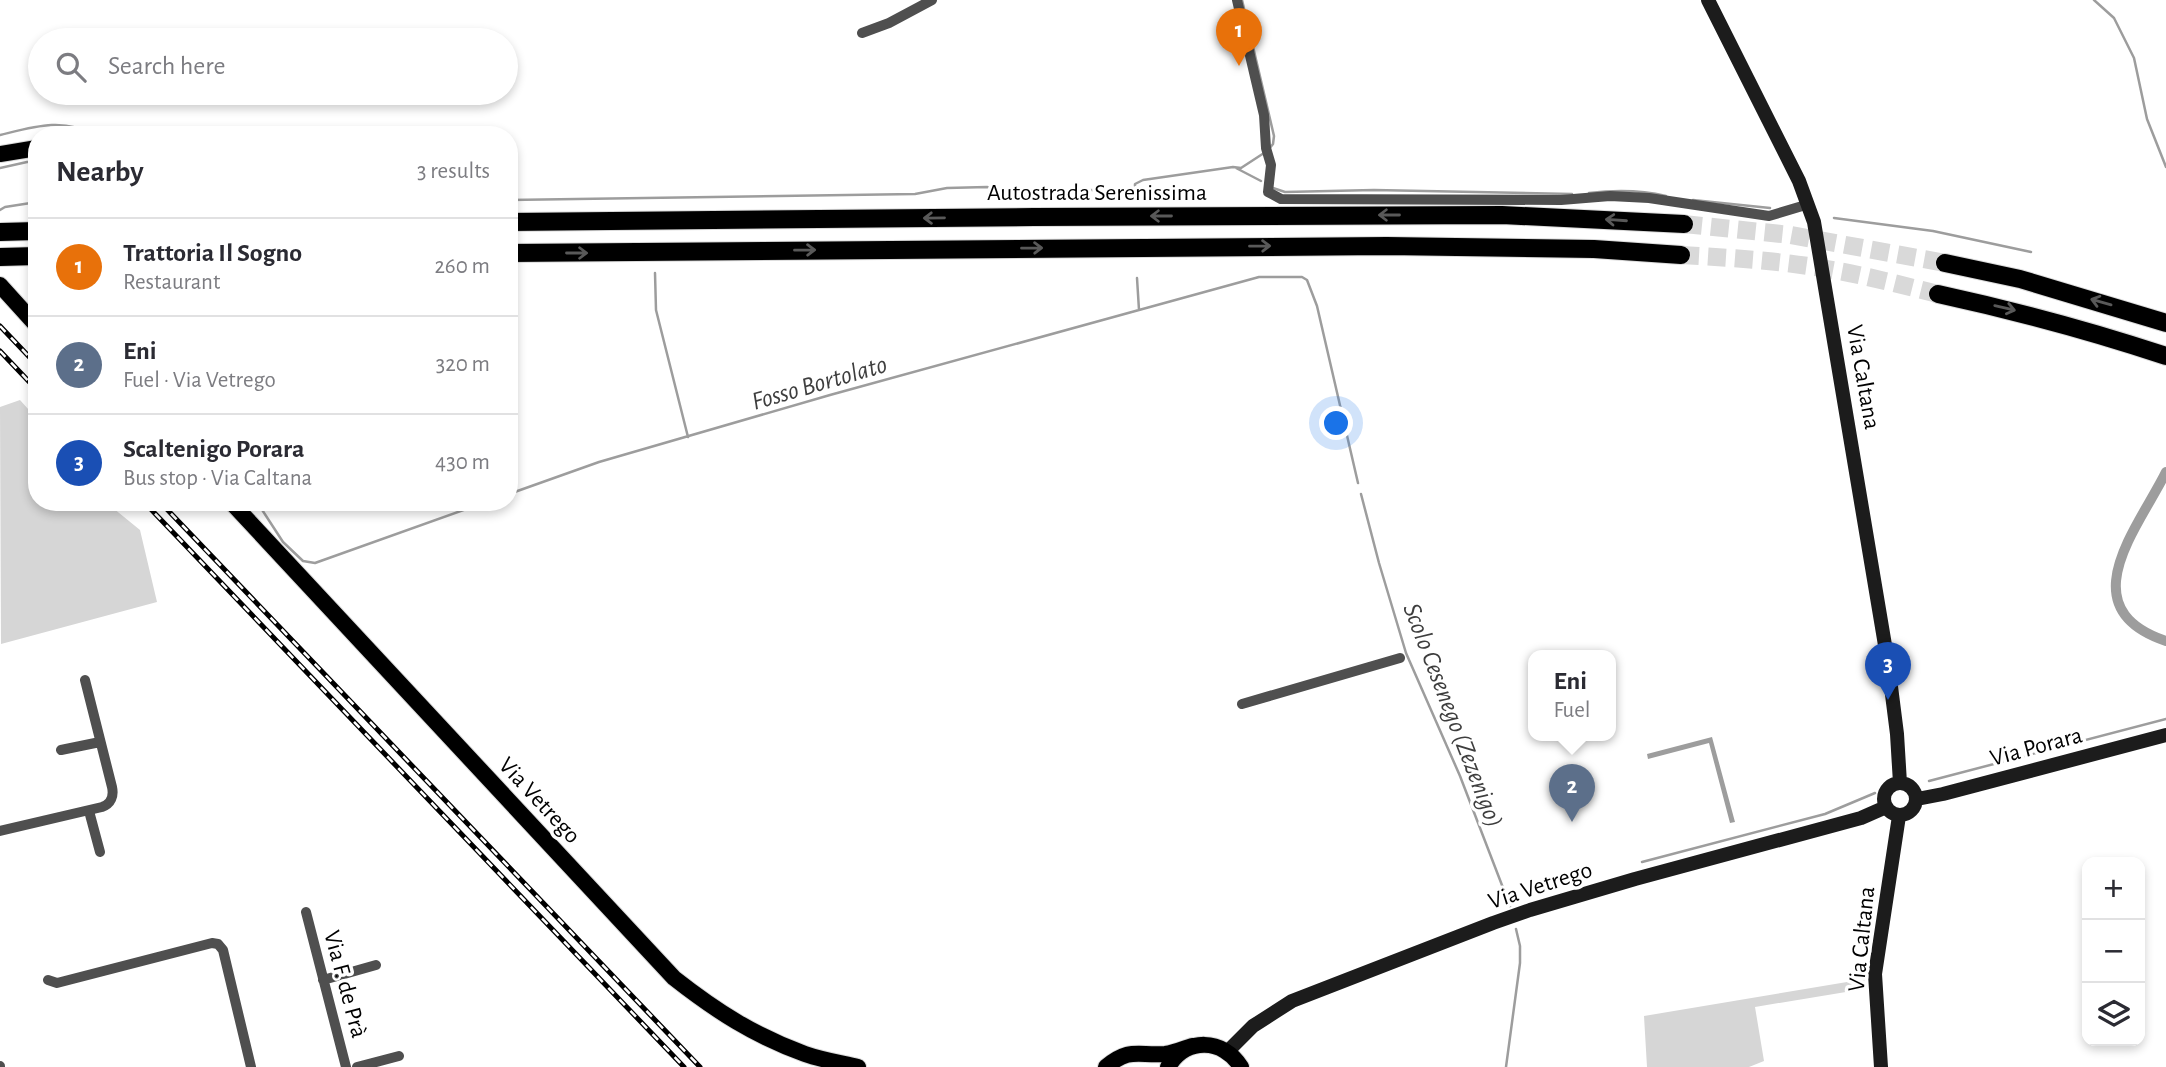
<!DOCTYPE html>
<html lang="en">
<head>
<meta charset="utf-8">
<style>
  :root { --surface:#fff; --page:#f2f2f3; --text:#2b2b33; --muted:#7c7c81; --line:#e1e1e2; --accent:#7c3aed }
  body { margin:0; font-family:"Alegreya Sans",sans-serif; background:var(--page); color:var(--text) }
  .controls { position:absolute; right:21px; bottom:21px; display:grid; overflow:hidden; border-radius:14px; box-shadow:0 4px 10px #0003 }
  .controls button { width:63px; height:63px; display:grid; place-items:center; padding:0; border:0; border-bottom:2px solid var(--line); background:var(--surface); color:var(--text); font:35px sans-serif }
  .you { position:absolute; left:1337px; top:424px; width:24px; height:24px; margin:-18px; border:5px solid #fff; border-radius:50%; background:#1a73e8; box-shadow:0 0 0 10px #1a73e833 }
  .badge { display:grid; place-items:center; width:46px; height:46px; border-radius:50%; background:var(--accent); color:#fff; font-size:23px; font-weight:700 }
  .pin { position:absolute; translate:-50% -58px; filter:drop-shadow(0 2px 4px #0008) }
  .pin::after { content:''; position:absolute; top:37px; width:24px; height:21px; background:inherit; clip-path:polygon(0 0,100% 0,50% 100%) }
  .popup { position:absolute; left:1528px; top:650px; width:88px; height:91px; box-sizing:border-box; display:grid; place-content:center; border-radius:14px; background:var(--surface); filter:drop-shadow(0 2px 5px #0005); font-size:23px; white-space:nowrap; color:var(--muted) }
  .popup b { font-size:26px; color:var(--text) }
  .popup::after { content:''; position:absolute; left:50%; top:100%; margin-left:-14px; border:14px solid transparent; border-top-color:var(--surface) }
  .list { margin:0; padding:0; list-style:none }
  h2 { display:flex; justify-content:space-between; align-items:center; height:91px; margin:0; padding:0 28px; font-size:30px }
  h2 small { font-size:23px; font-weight:400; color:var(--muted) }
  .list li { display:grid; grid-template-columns:46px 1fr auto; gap:21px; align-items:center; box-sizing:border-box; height:98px; padding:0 28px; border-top:2px solid var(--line) }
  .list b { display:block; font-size:26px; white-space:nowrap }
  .list p { margin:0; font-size:23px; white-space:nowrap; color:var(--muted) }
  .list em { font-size:23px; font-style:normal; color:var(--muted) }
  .icon { flex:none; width:38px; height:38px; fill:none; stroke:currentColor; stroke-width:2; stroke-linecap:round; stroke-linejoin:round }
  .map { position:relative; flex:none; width:2166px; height:1067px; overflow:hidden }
  .search { position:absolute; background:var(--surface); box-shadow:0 4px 10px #0003; left:28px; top:28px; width:490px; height:77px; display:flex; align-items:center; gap:18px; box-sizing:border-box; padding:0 24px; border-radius:38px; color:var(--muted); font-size:26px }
  .panel { position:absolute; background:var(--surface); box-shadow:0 4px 10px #0003; left:28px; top:126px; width:490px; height:385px; border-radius:28px }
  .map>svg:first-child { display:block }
  .green { fill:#d6d6d6 }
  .water { fill:#9d9d9d }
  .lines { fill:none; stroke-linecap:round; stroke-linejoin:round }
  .stream { stroke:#9d9d9d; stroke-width:2.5 }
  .canal { stroke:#9d9d9d; stroke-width:10 }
  .highway-tunnel { stroke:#d9d9d9; stroke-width:18; stroke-dasharray:18 9; stroke-linecap:butt }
  .primary-casing { stroke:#dbdbdb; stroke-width:18 }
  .highway-casing { stroke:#dbdbdb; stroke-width:20 }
  .street { stroke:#4f4f4f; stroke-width:10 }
  .secondary { stroke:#1c1c1c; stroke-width:14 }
  .primary { stroke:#000; stroke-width:16 }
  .highway { stroke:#000; stroke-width:18 }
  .rail-casing { stroke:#000; stroke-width:5 }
  .rail { stroke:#fff; stroke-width:2.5; stroke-dasharray:8; stroke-linecap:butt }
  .oneway { stroke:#595959 }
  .labels { text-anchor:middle; stroke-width:7; stroke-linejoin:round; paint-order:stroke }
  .street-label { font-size:24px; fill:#000; stroke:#fff }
  .water-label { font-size:26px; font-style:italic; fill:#3e3e3e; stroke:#fff }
</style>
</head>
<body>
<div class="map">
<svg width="2166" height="1067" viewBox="0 0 2166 1067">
  <rect width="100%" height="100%" fill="#fff"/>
  <!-- green -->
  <path class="green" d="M20 400 37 419V502H113V508L140 530 157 602 1 644 0 407Z
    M1865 979 1864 989 1755 1007 1764 1061 1749 1067H1647L1644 1016Z"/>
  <!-- water -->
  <path class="water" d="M1712 737 1735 822 1730 823 1709 743 1648 759 1647 754Z"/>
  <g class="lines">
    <!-- stream -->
    <path class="stream" d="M1242 0 1274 136 1273 144 1269 149
      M2094 0 2114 18 2134 58 2147 119 2166 167
      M0 135C33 127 63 117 94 135
      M0 168 27 162H37
      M1236 168 1261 181
      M1273 188 1285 192 1374 190 1572 194
      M1135 193V184L1143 180 1233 167 1241 168 1264 153
      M1589 193C1615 190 1641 190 1666 196
      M509 200 915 194 947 188 987 187 1014 193 1119 189
      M1693 200 1770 208
      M0 210 5 207 37 202
      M1834 218 1933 231 2031 252
      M655 273 656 310 688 437
      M1137 278 1139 310 1259 277H1302L1307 280 1317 306 1358 483
      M509 494 599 462 830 395 1139 310
      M1361 494 1379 563 1406 653 1460 776 1510 906
      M257 502 283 542 303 561 315 563 486 502
      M1929 781 2166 719
      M1642 862 1825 814 1875 793
      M1506 1067 1520 963V946L1516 929"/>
    <!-- canal -->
    <path class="canal" d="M2166 472C2139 527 2068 608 2166 641"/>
    <!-- highway-tunnel -->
    <path class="highway-tunnel" d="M1684 224 1791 235 1945 263
      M1681 255C1734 258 1786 261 1838 271 1872 277 1905 286 1938 294"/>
    <defs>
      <path id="primary" d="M0 154 37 148
        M0 285 37 326
        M231 502 674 978C716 1011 755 1036 805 1054 822 1060 841 1063 858 1067
        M1106 1067C1130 1047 1138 1056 1165 1054 1174 1053 1183 1049 1192 1046
        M1168 1067C1186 1037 1223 1038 1241 1067"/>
      <path id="highway" d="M509 222 1034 217 1502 215 1684 224
        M0 232 37 231
        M509 253 1387 246 1594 249 1681 255
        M0 257 37 256
        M1945 263 2020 279 2166 323
        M1938 294C2016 311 2091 331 2166 356"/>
    </defs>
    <!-- primary casing -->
    <use href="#primary" class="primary-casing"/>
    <!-- highway casing -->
    <use href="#highway" class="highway-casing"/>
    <!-- street -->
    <path class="street" d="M1237 0 1264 115 1266 148 1271 165 1268 192 1281 199 1561 200 1610 196 1649 198 1769 216 1809 204
      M862 33 889 23 932 0
      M1242 704 1400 658
      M61 750 100 742
      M89 811 100 852
      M0 831 102 807C111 804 114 796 112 787L85 680
      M306 912 346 1067
      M48 980 57 983 212 943 218 944 223 950 251 1067
      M323 980 376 965
      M0 1066V1067
      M357 1067 399 1056"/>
    <!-- secondary -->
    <path class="secondary" d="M1708 0 1799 181 1814 222 1888 663 1897 734 1900 783
      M1884 799a16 16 0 1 1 32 0a16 16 0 1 1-32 0Z
      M1917 799 1943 794 2166 735
      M1228 1051 1253 1026 1292 1001 1493 923 1530 910 1635 879 1861 818 1886 807
      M1881 1067 1875 974 1899 816"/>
    <!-- primary -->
    <use href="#primary" class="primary"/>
    <!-- highway -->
    <use href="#highway" class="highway"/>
    <defs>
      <path id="rail" d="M0 326 37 365
        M0 351 37 390
        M144 502 684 1067
        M160 502 700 1067"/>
    </defs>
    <!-- rail casing -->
    <use href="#rail" class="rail-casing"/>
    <!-- rail -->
    <use href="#rail" class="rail"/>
  </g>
  <!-- one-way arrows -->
  <defs><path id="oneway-shaft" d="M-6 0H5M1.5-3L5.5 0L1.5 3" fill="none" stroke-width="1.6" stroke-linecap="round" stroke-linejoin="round" transform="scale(1.75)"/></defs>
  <g class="oneway">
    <use href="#oneway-shaft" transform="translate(1389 215) rotate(180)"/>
    <use href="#oneway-shaft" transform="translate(1161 216) rotate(180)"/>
    <use href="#oneway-shaft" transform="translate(934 218) rotate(179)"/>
    <use href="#oneway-shaft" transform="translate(1616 220) rotate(-176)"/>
    <use href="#oneway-shaft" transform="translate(1260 246) rotate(-1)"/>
    <use href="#oneway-shaft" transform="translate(1032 248) rotate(-1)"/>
    <use href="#oneway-shaft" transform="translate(805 250) rotate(-1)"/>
    <use href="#oneway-shaft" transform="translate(577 253)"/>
    <use href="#oneway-shaft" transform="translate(2101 302) rotate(-164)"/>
    <use href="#oneway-shaft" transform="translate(2005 308) rotate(13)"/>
  </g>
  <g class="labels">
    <!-- street labels -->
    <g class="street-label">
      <text x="1097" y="200">Autostrada Serenissima</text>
      <text transform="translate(1864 377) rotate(80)" y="8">Via Caltana</text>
      <text transform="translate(2036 746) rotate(-15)" y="8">Via Porara</text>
      <text transform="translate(540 800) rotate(47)" y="8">Via Vetrego</text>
      <text transform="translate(1540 885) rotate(-18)" y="8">Via Vetrego</text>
      <text transform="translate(1861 939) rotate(-84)" y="8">Via Caltana</text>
      <text transform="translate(346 984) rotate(75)" y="8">Via F. de Prà</text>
    </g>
    <!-- water labels -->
    <g class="water-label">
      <text transform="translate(819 382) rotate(-16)" y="9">Fosso Bortolato</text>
      <text transform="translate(1454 715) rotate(69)" y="9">Scolo Cesenego (Zezenigo)</text>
    </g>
  </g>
</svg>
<div class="controls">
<button>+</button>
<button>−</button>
<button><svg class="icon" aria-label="layers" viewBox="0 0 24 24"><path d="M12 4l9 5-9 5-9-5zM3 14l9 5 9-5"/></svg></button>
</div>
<div class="you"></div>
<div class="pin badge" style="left:1239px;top:66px;background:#e8710a">1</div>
<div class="pin badge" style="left:1572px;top:822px;background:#5c6f8a">2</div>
<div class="popup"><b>Eni</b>Fuel</div>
<div class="pin badge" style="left:1888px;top:700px;background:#1a4fb4">3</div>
<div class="search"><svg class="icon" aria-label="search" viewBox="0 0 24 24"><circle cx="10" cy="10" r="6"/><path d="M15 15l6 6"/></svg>Search here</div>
<section class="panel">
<h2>Nearby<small>3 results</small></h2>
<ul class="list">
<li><span class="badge" style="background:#e8710a">1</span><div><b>Trattoria Il Sogno</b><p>Restaurant</p></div><em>260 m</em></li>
<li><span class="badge" style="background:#5c6f8a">2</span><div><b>Eni</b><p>Fuel · Via Vetrego</p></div><em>320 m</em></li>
<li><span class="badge" style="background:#1a4fb4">3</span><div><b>Scaltenigo Porara</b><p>Bus stop · Via Caltana</p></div><em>430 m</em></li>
</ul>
</section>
</div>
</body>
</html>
